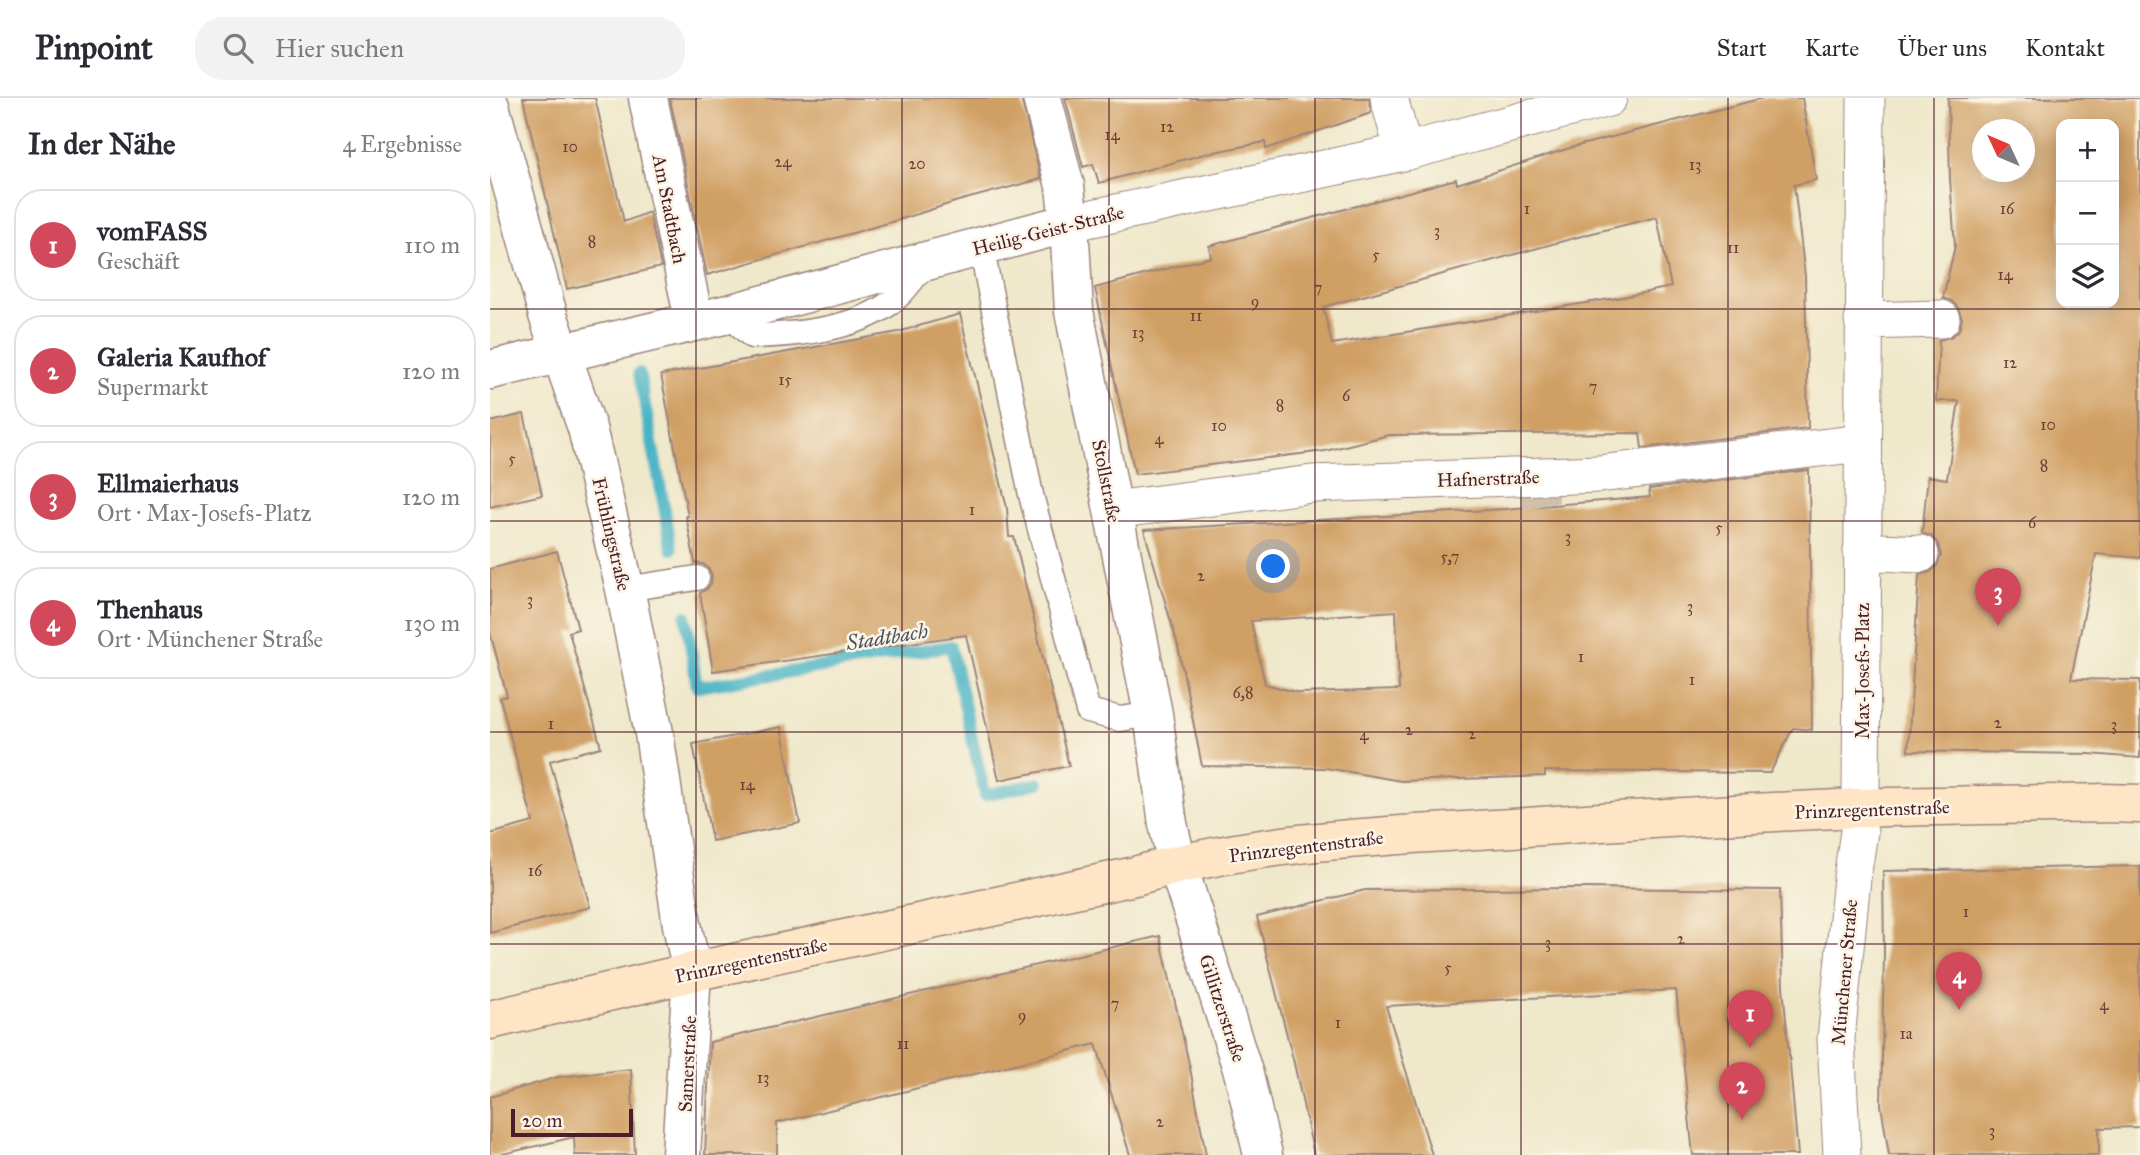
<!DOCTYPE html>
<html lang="de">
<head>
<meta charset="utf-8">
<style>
  :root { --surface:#fff; --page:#f2f2f3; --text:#2b2b33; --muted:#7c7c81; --line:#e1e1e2; --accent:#d1495b }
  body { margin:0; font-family:"IM FELL Great Primer",serif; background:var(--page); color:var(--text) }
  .controls { position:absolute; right:21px; top:21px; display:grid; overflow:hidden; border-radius:14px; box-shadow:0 4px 18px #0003 }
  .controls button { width:63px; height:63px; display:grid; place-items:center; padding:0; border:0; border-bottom:2px solid var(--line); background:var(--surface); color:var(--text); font:35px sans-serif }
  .compass { position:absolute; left:1482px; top:21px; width:63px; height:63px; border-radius:50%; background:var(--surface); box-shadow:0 4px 18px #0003; rotate:314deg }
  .scale { position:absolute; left:21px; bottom:18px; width:122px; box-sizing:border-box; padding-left:7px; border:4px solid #4a1f2b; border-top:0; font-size:19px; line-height:24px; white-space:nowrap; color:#4a1f2b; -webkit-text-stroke:5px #fcf5e5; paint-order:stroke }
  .you { position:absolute; left:784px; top:469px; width:24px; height:24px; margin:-18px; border:5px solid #fff; border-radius:50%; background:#1a73e8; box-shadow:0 0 0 10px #1a73e833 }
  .badge { display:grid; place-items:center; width:46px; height:46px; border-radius:50%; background:var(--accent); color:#fff; font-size:23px; font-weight:700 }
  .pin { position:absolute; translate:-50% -58px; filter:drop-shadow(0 2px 4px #0008) }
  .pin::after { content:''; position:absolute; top:37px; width:24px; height:21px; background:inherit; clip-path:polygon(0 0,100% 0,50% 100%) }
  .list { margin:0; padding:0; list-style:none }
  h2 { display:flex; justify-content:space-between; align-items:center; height:91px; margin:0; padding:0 28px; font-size:30px }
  h2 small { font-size:23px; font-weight:400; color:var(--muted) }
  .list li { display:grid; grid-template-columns:46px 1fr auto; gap:21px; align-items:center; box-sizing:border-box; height:112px; margin:0 14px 14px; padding:0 14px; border:2px solid var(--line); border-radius:28px }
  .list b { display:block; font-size:26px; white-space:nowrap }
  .list p { margin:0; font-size:23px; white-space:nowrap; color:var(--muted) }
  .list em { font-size:23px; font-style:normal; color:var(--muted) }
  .icon { flex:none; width:38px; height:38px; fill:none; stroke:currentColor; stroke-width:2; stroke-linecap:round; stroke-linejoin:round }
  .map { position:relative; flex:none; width:1650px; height:1057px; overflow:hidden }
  header { display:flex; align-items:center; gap:42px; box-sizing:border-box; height:98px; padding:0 35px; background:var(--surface); border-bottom:2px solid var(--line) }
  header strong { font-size:33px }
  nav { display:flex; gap:38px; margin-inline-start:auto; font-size:24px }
  .search { width:490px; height:63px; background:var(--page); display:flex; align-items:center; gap:18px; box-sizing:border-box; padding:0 24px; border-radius:28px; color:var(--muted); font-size:26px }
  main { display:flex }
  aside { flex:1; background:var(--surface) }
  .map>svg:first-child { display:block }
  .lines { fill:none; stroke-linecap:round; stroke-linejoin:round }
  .stream { stroke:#49b4c6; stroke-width:12 }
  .building { fill:#d09f63; fill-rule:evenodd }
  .pedestrian-tunnel { stroke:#cec0ab; stroke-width:37; stroke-dasharray:37 18; stroke-linecap:butt }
  .service-casing { stroke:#9c847b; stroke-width:27 }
  .pedestrian-casing { stroke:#9c847b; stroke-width:39 }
  .minor-casing { stroke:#9c847b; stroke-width:41 }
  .secondary-casing { stroke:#9c847b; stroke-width:41 }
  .service { stroke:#fff; stroke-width:24 }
  .pedestrian { stroke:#fff; stroke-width:37 }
  .minor { stroke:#fff; stroke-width:38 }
  .secondary { stroke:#fde5c5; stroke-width:38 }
  .grid { fill:none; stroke:#4a1f2b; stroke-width:2; stroke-opacity:0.55 }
  .labels { text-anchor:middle; stroke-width:5; stroke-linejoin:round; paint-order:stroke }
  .number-label { font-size:16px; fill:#6c3f39 }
  .street-label { font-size:19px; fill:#4a1f2b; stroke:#fcf5e5 }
  .water-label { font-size:21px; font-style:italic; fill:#4a5361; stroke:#fcf5e5 }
</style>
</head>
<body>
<header>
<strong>Pinpoint</strong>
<div class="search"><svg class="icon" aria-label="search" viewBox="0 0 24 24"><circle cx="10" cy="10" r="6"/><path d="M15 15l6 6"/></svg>Hier suchen</div>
<nav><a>Start</a><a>Karte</a><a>Über uns</a><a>Kontakt</a></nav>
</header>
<main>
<aside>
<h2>In der Nähe<small>4 Ergebnisse</small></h2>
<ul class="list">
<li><span class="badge">1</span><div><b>vomFASS</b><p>Geschäft</p></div><em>110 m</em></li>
<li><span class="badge">2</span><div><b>Galeria Kaufhof</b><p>Supermarkt</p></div><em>120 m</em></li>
<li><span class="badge">3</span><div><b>Ellmaierhaus</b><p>Ort · Max-Josefs-Platz</p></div><em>120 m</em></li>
<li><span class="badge">4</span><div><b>Thenhaus</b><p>Ort · Münchener Straße</p></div><em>130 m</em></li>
</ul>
</aside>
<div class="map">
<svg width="1650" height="1057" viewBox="0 0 1650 1057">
  <rect width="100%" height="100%" fill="#fcf5e5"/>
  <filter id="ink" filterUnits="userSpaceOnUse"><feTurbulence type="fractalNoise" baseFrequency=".0143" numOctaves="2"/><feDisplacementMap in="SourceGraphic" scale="14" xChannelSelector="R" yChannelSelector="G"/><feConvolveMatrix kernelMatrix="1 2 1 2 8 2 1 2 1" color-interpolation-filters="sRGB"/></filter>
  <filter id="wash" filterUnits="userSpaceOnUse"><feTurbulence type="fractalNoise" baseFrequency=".00686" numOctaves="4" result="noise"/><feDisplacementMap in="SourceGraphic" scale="28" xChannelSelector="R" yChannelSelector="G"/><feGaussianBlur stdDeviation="1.57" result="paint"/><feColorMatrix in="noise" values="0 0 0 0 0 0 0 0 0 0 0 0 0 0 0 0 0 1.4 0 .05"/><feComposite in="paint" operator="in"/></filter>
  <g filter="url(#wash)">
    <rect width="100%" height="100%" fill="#efe8cb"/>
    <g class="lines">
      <!-- stream -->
      <path class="stream" d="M149 275 182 451
        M196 518 207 589 461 548 495 697 548 685"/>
    </g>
    <g id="blocks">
      <!-- building -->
      <path class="building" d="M33 0H105L134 124 159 114 171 169 77 191Z
        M180 0H531L551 81 468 103 415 120 217 177Z
        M575 0H879L881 15 776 51 775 44 714 56 609 85 603 66 593 69Z
        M1273 0H1312L1326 82 1304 87 1315 178 1318 330 1152 350 1150 335 899 337 835 353 645 376 605 190 721 159 719 148 966 81 967 86 1083 49ZM1167 119 1181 189 1133 199 842 246 833 209 1106 134Z
        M1458 0H1650V460L1606 456 1581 581 1650 582V660L1599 656 1418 653 1429 477 1440 474 1447 468 1451 458 1448 446 1441 438 1432 435 1438 378 1457 381 1469 303H1446L1449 242 1462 238 1469 232 1472 221 1468 210 1462 203 1453 200 1465 148 1460 81ZM1571 26H1624V205H1571ZM1493 32H1535V74H1493Z
        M470 216 517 410 519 439H524L579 668 509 682 476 537 223 573 210 495 217 491 221 486 222 477 218 470 213 466 205 465 196 418H198L171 277 408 234Z
        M34 316 52 397 0 409V324Z
        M1319 372 1322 632 1303 630 1280 675 1055 673V678L911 683 836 670 712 668 688 548 654 432 1015 411 1160 399 1159 391ZM906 513 909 592 809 595 775 586 761 523Z
        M67 453 88 531 79 534 111 649 60 663 100 809 0 835V736L43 724 10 600 17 598 0 534V471Z
        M291 629 310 725 222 743 203 646Z
        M1650 768V1029L1609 1030V1057H1399L1391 1007 1394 855 1393 773Z
        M1091 790 1290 792 1293 888 1308 1057H1203L1186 892 896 908 942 1057H824L804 965 767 819 875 792Z
        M670 838 700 970 716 1057H640L606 946 287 1025V1057H215L220 944Z
        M141 971 145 1057H85L84 1039 9 1057H0V999L68 979Z"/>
    </g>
  </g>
  <g filter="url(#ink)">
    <use href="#blocks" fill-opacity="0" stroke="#9c847b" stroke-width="2"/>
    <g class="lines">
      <!-- pedestrian-tunnel -->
      <path class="pedestrian-tunnel" d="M1045 378 1051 408"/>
      <defs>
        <path id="service" d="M491 148 541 397 598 613 630 621 663 616
          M238 216 262 238C306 237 372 231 406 200 418 189 427 175 438 162
          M135 491 207 480"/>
        <path id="pedestrian" d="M899 0 914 54
          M579 125 914 54 1118 0
          M1373 223 1451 221
          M623 412 822 386 1109 376 1372 345
          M1372 453 1430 456
          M1371 694 1376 0
          M1352 1057 1346 941 1362 780 1369 734"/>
        <path id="minor" d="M158 0 204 222
          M552 0 575 88 579 125 584 213 663 616 678 726 687 765 754 977 773 1057
          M0 8 58 217 97 330 135 491 164 635 192 827 202 874 191 1057
          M0 272 238 216 579 125"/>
        <path id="secondary" d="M0 922 202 874 645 778C767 742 896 738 1022 730 1138 722 1254 715 1371 710 1452 707 1533 707 1614 705L1650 706"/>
      </defs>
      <!-- service casing -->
      <use href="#service" class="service-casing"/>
      <!-- pedestrian casing -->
      <use href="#pedestrian" class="pedestrian-casing"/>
      <!-- minor casing -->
      <use href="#minor" class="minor-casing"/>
      <!-- secondary casing -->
      <use href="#secondary" class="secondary-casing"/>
      <!-- service -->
      <use href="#service" class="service"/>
      <!-- pedestrian -->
      <use href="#pedestrian" class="pedestrian"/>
      <!-- minor -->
      <use href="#minor" class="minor"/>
      <!-- secondary -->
      <use href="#secondary" class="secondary"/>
    </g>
  </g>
  <!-- grid -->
  <path class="grid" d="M206 0V1057M412 0V1057M619 0V1057M825 0V1057M1031 0V1057M1238 0V1057M1444 0V1057M0 211H1650M0 423H1650M0 634H1650M0 846H1650"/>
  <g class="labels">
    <!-- number labels -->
    <g class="number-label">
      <text x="677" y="34">12</text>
      <text x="622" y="42">14</text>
      <text x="80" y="54">10</text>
      <text x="293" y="69">24</text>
      <text x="427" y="71">20</text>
      <text x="1205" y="72">13</text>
      <text x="1037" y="116">1</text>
      <text x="1517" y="116">16</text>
      <text x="947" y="138">3</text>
      <text x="102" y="149">8</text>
      <text x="1243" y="155">11</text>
      <text x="886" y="162">5</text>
      <text x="1515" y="182">14</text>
      <text x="828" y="195">7</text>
      <text x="765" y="209">9</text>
      <text x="706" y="223">11</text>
      <text x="648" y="240">13</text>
      <text x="1520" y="270">12</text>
      <text x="295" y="287">15</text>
      <text x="1103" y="294">7</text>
      <text x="856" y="303">6</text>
      <text x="790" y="313">8</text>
      <text x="1558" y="332">10</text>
      <text x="729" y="333">10</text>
      <text x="669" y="346">4</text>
      <text x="22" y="366">5</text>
      <text x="1554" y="373">8</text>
      <text x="482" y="417">1</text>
      <text x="1542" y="430">6</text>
      <text x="1229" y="435">5</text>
      <text x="1078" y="444">3</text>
      <text x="960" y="464">5,7</text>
      <text x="711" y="483">2</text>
      <text x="40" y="507">3</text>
      <text x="1200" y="514">3</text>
      <text x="1091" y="564">1</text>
      <text x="1202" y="587">1</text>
      <text x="753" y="600">6,8</text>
      <text x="1508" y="630">2</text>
      <text x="61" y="631">1</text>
      <text x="1624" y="632">3</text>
      <text x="919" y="637">2</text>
      <text x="982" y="641">2</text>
      <text x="874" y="642">4</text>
      <text x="257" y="692">14</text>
      <text x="45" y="778">16</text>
      <text x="1476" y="819">1</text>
      <text x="1191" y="846">2</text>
      <text x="1058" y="850">3</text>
      <text x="958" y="875">5</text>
      <text x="625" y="911">7</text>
      <text x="1614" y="912">4</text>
      <text x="532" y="923">9</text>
      <text x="848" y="930">1</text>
      <text x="1416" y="941">1a</text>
      <text x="413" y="951">11</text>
      <text x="273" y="985">13</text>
      <text x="670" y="1029">2</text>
      <text x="1502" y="1038">3</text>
    </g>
    <!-- street labels -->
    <g class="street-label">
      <text transform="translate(180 111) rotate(79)" y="7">Am Stadtbach</text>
      <text transform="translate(558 132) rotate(-14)" y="7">Heilig-Geist-Straße</text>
      <text transform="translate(998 380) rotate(-2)" y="7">Hafnerstraße</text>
      <text transform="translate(617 383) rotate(79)" y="7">Stollstraße</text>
      <text transform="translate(122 436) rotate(77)" y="7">Frühlingstraße</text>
      <text transform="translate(1372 573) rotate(-90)" y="7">Max-Josefs-Platz</text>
      <text transform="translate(1382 711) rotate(-2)" y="7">Prinzregentenstraße</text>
      <text transform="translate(816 748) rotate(-7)" y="7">Prinzregentenstraße</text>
      <text transform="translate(261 862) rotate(-12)" y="7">Prinzregentenstraße</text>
      <text transform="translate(1354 874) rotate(-85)" y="7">Münchener Straße</text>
      <text transform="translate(733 910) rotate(72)" y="7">Gillitzerstraße</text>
      <text transform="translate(197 966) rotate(-87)" y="7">Samerstraße</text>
    </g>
    <!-- water labels -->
    <g class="water-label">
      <text transform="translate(397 539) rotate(-9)" y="7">Stadtbach</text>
    </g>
  </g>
</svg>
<div class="controls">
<button>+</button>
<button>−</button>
<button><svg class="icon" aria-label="layers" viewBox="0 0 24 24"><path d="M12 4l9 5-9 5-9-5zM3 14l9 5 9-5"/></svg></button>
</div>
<svg class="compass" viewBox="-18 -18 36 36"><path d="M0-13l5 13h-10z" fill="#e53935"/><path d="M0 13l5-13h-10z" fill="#7c7c81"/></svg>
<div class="scale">20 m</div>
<div class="you"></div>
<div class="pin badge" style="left:1260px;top:950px">1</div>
<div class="pin badge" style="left:1252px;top:1022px">2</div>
<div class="pin badge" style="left:1508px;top:528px">3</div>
<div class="pin badge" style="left:1469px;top:912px">4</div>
</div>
</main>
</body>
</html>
